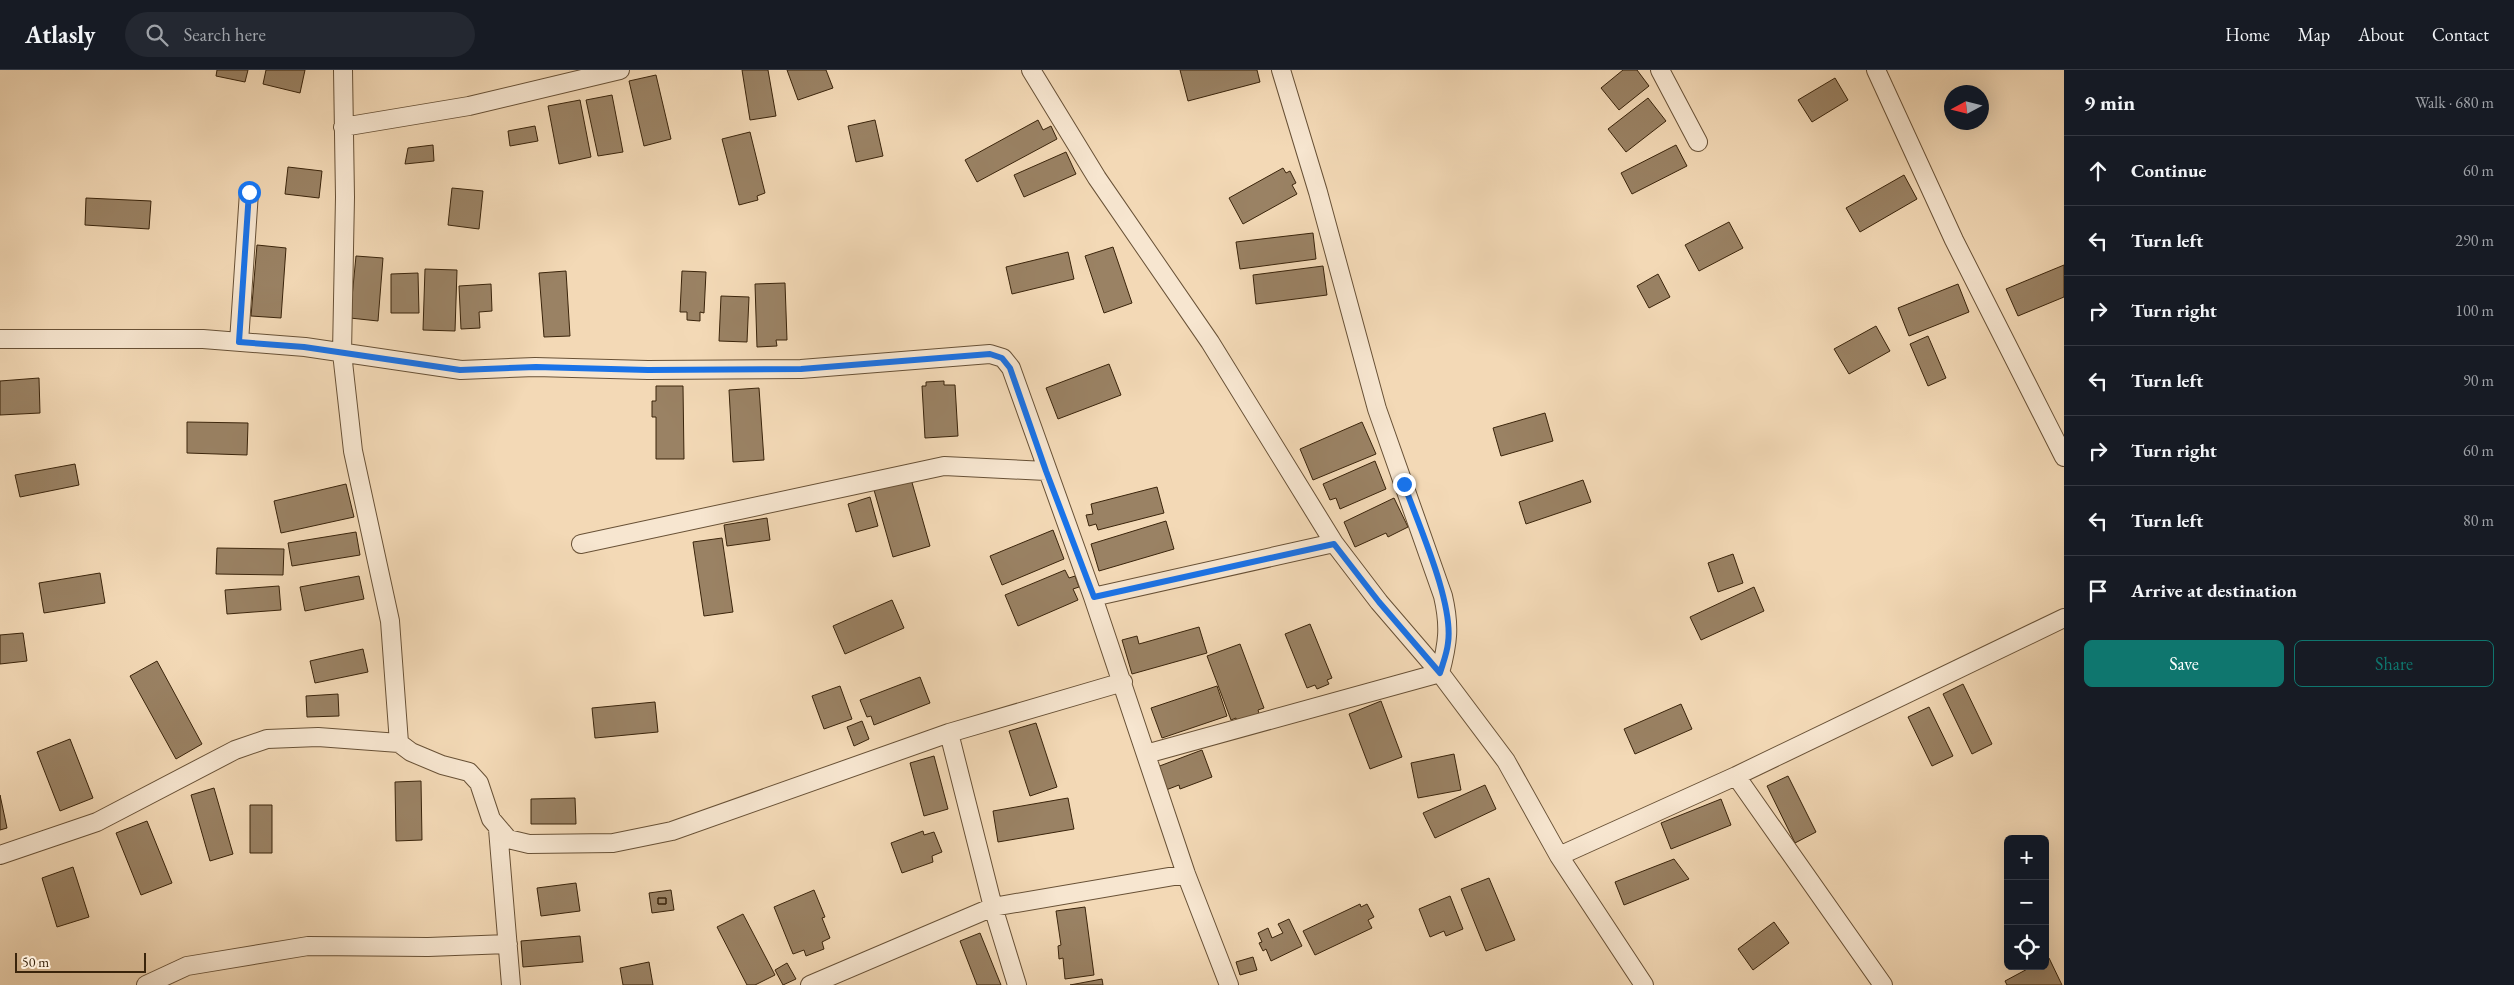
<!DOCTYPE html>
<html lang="en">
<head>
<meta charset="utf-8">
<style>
  :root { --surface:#171b24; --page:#242831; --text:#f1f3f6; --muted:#9ea1a6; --line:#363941; --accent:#0f766e }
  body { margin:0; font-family:"EB Garamond",serif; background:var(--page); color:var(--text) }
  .controls { position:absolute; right:15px; bottom:15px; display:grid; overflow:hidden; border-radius:8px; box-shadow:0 5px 20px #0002 }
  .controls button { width:45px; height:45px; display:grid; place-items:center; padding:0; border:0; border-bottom:1px solid var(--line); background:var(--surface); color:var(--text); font:25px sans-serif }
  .compass { position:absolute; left:1944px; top:15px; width:45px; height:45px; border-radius:50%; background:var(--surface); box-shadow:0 5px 20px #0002; rotate:263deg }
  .scale { position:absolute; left:15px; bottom:12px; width:131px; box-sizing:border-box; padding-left:5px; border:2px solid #3a240b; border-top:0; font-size:14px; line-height:18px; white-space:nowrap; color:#3a240b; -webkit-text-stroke:4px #f7e6d0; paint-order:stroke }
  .stop { position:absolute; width:15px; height:15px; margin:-11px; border:4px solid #1a73e8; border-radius:50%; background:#fff }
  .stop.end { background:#1a73e8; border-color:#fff; box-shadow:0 1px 5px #0008 }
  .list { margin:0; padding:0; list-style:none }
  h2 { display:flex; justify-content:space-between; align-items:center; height:65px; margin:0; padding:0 20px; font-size:21px }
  h2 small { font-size:16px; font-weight:400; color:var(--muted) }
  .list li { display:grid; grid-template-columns:32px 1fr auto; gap:15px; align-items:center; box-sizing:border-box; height:70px; padding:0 20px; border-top:1px solid var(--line) }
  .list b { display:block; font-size:19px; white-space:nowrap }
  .list em { font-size:16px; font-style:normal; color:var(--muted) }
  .actions { display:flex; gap:10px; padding:15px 20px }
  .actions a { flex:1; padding:11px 0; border:1px solid var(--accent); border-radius:8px; text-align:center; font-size:18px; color:var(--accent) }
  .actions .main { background:var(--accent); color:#fff }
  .icon { flex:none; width:28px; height:28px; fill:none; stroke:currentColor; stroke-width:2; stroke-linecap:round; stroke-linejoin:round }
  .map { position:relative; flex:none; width:2064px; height:915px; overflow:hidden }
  header { display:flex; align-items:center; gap:30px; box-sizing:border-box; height:70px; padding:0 25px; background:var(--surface); border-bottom:1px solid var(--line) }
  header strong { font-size:24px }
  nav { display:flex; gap:28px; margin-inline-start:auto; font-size:18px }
  .search { width:350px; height:45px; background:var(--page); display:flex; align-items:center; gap:12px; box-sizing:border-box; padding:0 18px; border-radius:28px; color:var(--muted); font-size:19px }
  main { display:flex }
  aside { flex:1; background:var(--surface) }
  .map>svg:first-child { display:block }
  .building { fill:#9a8264; stroke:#3a240b; fill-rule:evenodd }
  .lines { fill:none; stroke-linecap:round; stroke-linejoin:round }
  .minor-casing { stroke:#685136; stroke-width:20 }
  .minor { stroke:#f7e6d0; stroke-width:18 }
  .route { stroke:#1a73e8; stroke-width:6 }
</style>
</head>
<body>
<header>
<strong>Atlasly</strong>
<div class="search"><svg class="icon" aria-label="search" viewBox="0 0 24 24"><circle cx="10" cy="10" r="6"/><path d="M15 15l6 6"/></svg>Search here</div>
<nav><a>Home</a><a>Map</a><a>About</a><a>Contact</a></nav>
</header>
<main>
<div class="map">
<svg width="2064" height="915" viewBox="0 0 2064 915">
  <rect width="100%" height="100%" fill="#f3d9b6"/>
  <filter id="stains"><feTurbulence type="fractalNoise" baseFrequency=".004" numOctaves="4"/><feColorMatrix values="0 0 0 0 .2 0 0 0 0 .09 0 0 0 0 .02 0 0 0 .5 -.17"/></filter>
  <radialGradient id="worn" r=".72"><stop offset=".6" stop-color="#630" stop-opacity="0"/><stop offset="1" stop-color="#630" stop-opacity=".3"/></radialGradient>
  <!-- building -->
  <path class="building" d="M217 0H248L245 12 216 6Z
    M266 0H305L300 23 263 14Z
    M742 0H768L776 46 750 50Z
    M787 0H826L833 18 798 30Z
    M1180 0H1257L1260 12 1188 31Z
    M1623 0H1637L1649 16 1619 40 1601 18Z
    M656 5 671 69 644 76 629 11Z
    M1835 8 1848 30 1812 52 1798 30Z
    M612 25 623 82 598 86 586 30Z
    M1648 28 1666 51 1626 82 1608 59Z
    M580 30 591 87 559 94 548 36Z
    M875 50 883 86 856 92 848 56Z
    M1038 50 1043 60 1051 56 1057 69 977 112 965 90Z
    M535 56 538 71 510 76 508 61Z
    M750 62 765 123 757 126 758 130 739 135 722 69Z
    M433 75 434 91 405 94 408 78Z
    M1676 75 1687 96 1632 124 1621 103Z
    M1066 82 1076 104 1024 127 1014 105Z
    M288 97 322 101 319 128 285 124Z
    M1283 98 1286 103 1290 101 1296 113 1292 115 1297 124 1243 154 1229 128Z
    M1904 105 1917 129 1860 162 1846 138Z
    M452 118 483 121 479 159 448 155Z
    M86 128 151 131 149 159 85 155Z
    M1729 152 1743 178 1699 201 1685 175Z
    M1313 163 1316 189 1240 199 1236 172Z
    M257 175 286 178 281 248 251 246Z
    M1113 177 1132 233 1104 243 1085 186Z
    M1068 182 1074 209 1012 224 1006 197Z
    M356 186 383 188 378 251 350 248Z
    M2064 195V227L2018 246 2006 219Z
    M1323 196 1327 225 1256 234 1253 205Z
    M425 199 457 200 455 261 423 260Z
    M566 201 570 266 544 267 539 203Z
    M682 201 706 202 704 243 700 242V251L687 250V242H680Z
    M418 203 419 243H391V204Z
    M1658 204 1670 227 1649 238 1637 216Z
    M785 213 787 270H776L777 276 757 277 755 214Z
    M491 214 492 241 479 242 480 258 461 259 459 216Z
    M1958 214 1969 242 1909 266 1898 238Z
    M721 226 749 227 747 272 719 271Z
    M1876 256 1890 281 1849 304 1834 279Z
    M1928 266 1946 308 1928 316 1910 274Z
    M1109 294 1121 325 1058 349 1046 318Z
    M39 308 40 343 0 345V311Z
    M944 311V315H955L958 366 925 368 922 316H926V312Z
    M656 316H683L684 389H656V347H652V331H656Z
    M759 318 764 390 733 392 729 320Z
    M1545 343 1553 371 1501 386 1493 358Z
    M187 352 248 353 247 385 187 383Z
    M1362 352 1376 384 1313 410 1300 379Z
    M1375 391 1386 419 1340 439 1336 428 1330 430 1323 414Z
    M75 394 79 415 20 427 15 405Z
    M911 409 930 476 893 487 874 420Z
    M1583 410 1591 432 1526 454 1519 432Z
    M346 414 354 447 281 463 274 431Z
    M1157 417 1164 443 1098 460 1096 454 1089 456 1086 445 1093 444 1091 434Z
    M870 427 878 456 856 462 848 434Z
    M1394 428 1408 457 1388 467 1386 463 1355 477 1344 452Z
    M767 448 770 470 727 476 724 455Z
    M1166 451 1174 479 1099 501 1091 474Z
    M1053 460 1064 489 1002 515 990 486Z
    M356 462 360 485 292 496 288 473Z
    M722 468 733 542 704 546 693 472Z
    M217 478 284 479 283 505 216 504Z
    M1733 484 1743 513 1718 522 1708 493Z
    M1065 500 1069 508 1075 506 1079 517 1073 519 1078 530 1018 556 1005 525Z
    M100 503 105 533 44 543 39 513Z
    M359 506 364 529 305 541 300 517Z
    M279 516 281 540 227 544 225 520Z
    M1754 517 1764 541 1701 570 1690 547Z
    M892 530 904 558 845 584 833 556Z
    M1310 554 1332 608 1327 610 1329 614 1317 619 1315 615 1307 618 1285 564Z
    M1199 557 1207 583 1132 604 1122 570 1137 566 1139 574Z
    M23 563 27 591 0 594V565Z
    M1240 574 1264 638 1258 640 1260 647 1238 655 1236 648 1231 650 1207 586Z
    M363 579 368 602 315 613 310 591Z
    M157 591 202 674 176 689 130 606Z
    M920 607 930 633 874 655 871 646 867 647 860 630Z
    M1963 614 1992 674 1972 684 1943 624Z
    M840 616 852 649 824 659 812 626Z
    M1217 616 1227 646 1162 668 1151 638Z
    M338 624 339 646 307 647 306 626Z
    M1381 631 1402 687 1370 699 1349 644Z
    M655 632 658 662 595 668 592 638Z
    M1681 634 1692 659 1635 684 1624 659Z
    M1929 637 1953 686 1932 696 1908 647Z
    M862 651 869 669 854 676 847 657Z
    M1036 653 1057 717 1030 726 1009 661Z
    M70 669 93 728 60 741 37 682Z
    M1202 680 1212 707 1180 719 1179 715 1166 720 1157 697Z
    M1454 684 1461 720 1418 728 1411 693Z
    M934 686 948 739 924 746 910 693Z
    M1788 706 1816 762 1795 773 1767 716Z
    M421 711 422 770 396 771 395 712Z
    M1485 715 1496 739 1435 768 1423 743Z
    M214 718 233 784 210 791 191 725Z
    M0 725 7 758 0 760Z
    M575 728 576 754H531V729Z
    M1068 728 1074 759 998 772 993 741Z
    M1721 729 1731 755 1671 779 1661 753Z
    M250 735H272V783H250Z
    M147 751 172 813 141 825 116 763Z
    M923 761 924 765 934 762 942 782 932 786 933 792 902 803 891 773Z
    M1674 789 1689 809 1624 835 1615 812Z
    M73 797 89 847 57 857 42 808Z
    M1489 808 1515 870 1486 881 1461 819Z
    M576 813 580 841 541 846 537 818Z
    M671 820 674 840 652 843 649 823ZM658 828H666V834H658Z
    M814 820 825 847 822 848 830 868 822 872 824 879 806 886 804 880 793 884 774 837Z
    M1450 826 1463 859 1446 866 1444 861 1430 867 1419 839Z
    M658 828H666V834H658Z
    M1360 834 1361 837 1367 834 1374 847 1368 850 1372 858 1315 885 1303 861Z
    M1085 837 1094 905 1065 909 1063 888 1059 889 1058 876 1061 875 1056 841Z
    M743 844 775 905 755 915H747L717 857Z
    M1289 849 1302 876 1271 891 1266 879 1263 881 1259 873 1262 872 1258 863 1268 858 1272 868 1283 863 1278 854Z
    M1774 852 1789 873 1753 900 1738 879Z
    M980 863 1001 915H977L960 871Z
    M580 866 583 892 523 897 521 871Z
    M1253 887 1257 900 1240 905 1236 892Z
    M2049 888 2062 915H2007L2005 911 2033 896H2045V890Z
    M649 892 653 915H623L620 898Z
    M787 893 796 909 783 915 775 900Z
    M1102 909 1103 915H1070Z"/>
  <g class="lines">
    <defs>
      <path id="minor" d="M343 0 345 127 342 283 353 381 390 551 399 673
        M1031 0 1097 108 1210 272 1334 473 1379 532 1440 603 1506 691 1559 786 1644 915
        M1660 0 1698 72
        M1876 0 1954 170 2064 387
        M343 57 469 36 620 0
        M0 269H203L305 277 461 300 535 297 648 300 801 299 990 284 1003 288 1011 298 1093 527 1186 804 1229 915
        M239 272 249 122
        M581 474 944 396 1046 401
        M1093 527 1334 473
        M949 663 993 837 1017 915
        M1146 684 1440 603C1448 573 1450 556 1443 526L1377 339 1318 122 1281 0
        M1736 706 1883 915
        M498 759 511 915
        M0 785 97 752 235 680 267 669 318 667 399 673 411 682 442 695 469 702 479 713 491 749 508 769 529 774 613 773 672 761 949 663 1123 612
        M1559 786 1736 706 2064 548
        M146 915 187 896 308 876 428 877 508 874
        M810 915 993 837 1186 804"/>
    </defs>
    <!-- minor casing -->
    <use href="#minor" class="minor-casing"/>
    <!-- minor -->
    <use href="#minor" class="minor"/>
  </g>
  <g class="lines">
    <!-- route -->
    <path class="route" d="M249 122 239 272 304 277 460 300 536 297 648 300 801 299 990 284 1002 288 1010 298 1046 401 1094 527 1334 474 1379 532 1440 603C1443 593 1447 583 1448 573 1454 533 1418 454 1404 414"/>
  </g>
  <rect width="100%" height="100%" filter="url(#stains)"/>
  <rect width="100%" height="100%" fill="url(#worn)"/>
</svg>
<div class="controls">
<button>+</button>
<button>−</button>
<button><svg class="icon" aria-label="locate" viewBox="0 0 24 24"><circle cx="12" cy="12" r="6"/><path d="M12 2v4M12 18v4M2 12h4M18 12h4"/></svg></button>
</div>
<svg class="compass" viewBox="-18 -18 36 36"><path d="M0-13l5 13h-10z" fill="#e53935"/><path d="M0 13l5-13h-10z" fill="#9ea1a6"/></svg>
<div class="scale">50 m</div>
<div class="stop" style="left:249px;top:122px"></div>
<div class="stop end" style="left:1404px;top:414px"></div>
</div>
<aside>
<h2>9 min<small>Walk · 680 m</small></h2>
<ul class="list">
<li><svg class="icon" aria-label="ahead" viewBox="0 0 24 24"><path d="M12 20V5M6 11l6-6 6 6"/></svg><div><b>Continue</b></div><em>60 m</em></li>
<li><svg class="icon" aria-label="left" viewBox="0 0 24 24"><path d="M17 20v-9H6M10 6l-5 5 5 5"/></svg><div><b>Turn left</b></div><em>290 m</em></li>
<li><svg class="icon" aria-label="right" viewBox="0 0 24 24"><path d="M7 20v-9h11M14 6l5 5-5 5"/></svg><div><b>Turn right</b></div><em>100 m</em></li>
<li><svg class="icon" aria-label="left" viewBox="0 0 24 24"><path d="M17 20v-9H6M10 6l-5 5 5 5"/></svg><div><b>Turn left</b></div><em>90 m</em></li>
<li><svg class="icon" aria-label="right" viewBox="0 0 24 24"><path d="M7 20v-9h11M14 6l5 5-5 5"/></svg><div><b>Turn right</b></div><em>60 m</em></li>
<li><svg class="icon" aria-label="left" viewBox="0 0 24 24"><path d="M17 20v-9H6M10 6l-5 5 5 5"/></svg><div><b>Turn left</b></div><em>80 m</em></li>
<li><svg class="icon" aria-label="arrive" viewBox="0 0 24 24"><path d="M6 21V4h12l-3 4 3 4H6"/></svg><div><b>Arrive at destination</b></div></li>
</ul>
<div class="actions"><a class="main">Save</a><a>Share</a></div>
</aside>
</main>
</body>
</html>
